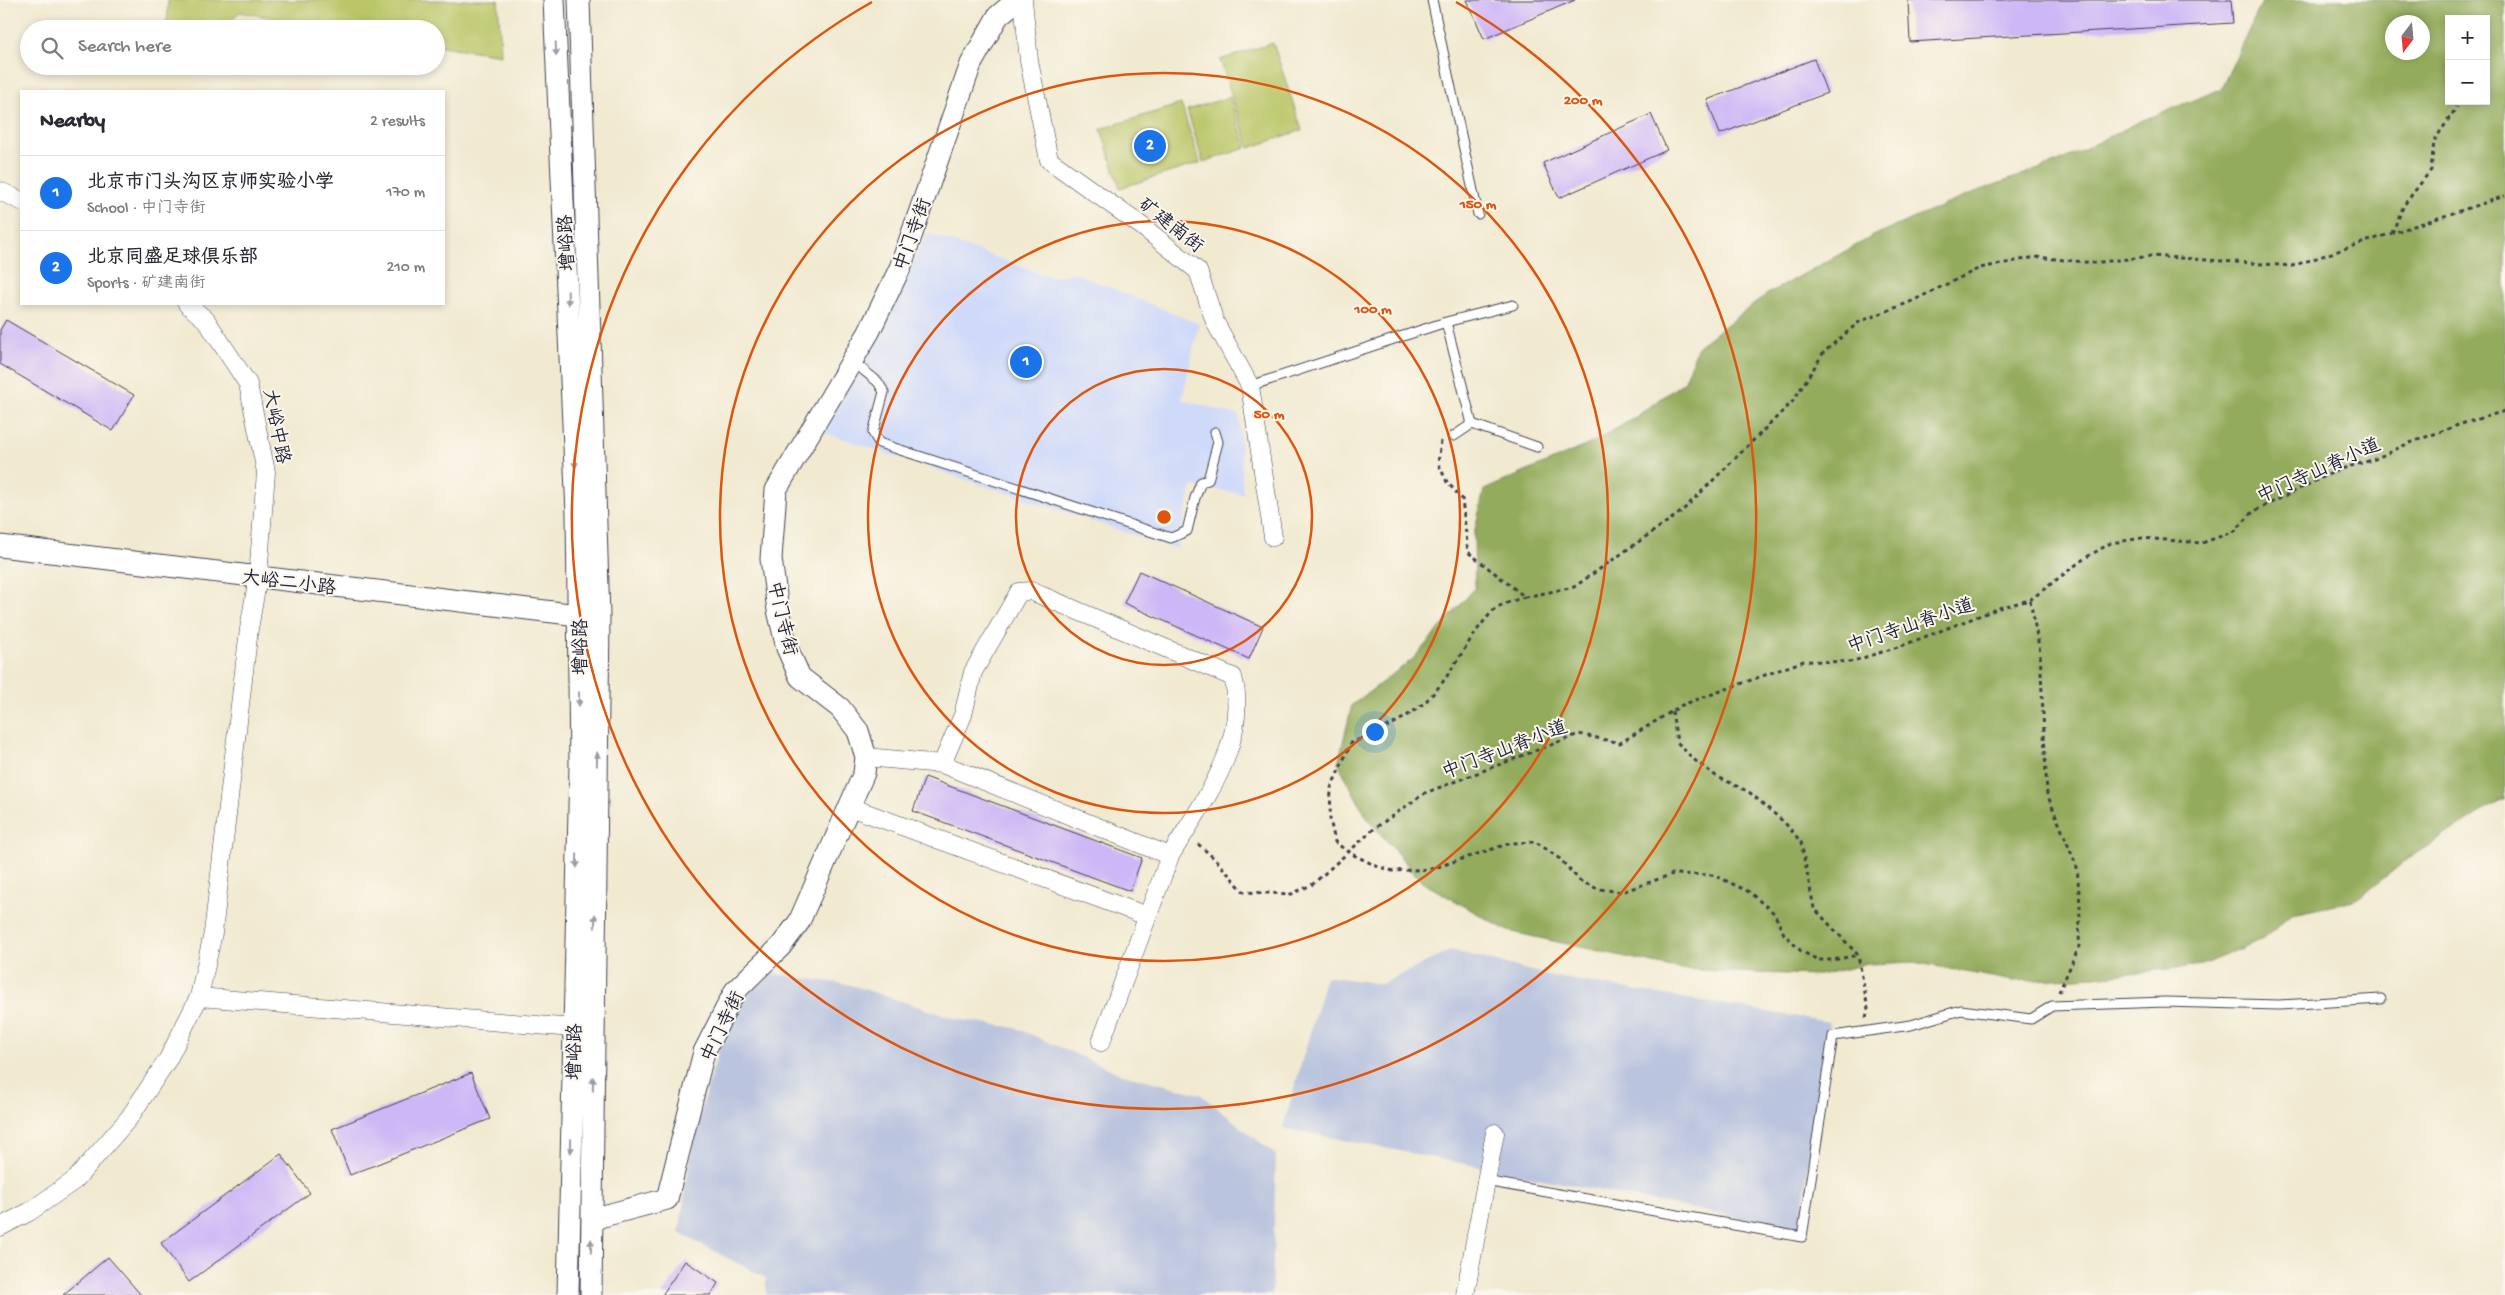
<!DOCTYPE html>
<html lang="en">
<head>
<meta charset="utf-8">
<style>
  :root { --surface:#fff; --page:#f7f7f7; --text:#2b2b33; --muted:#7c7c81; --line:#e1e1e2; --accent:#1a73e8 }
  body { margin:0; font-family:"Gochi Hand","LXGW WenKai TC",sans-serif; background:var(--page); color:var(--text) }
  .controls { position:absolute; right:15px; top:15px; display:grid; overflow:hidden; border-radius:0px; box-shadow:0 2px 8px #0003 }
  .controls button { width:45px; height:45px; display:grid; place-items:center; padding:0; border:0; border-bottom:1px solid var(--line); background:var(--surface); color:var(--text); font:25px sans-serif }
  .compass { position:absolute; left:2385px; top:15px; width:45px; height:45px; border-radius:50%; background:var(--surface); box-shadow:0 2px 8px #0003; rotate:196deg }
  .you { position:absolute; left:1374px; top:731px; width:18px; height:18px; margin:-12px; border:4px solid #fff; border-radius:50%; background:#1a73e8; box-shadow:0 0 0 8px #1a73e833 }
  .badge { display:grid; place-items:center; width:32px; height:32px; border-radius:50%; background:var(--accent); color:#fff; font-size:16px; font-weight:700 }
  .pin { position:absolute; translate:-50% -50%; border:2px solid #fff; box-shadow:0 1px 5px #0006 }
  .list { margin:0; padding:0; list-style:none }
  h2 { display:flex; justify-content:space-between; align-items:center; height:65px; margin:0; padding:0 20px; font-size:21px }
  h2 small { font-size:16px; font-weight:400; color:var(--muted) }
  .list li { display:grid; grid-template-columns:32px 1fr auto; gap:15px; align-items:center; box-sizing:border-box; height:75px; padding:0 20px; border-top:1px solid var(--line) }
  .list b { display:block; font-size:19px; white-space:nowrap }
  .list p { margin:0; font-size:16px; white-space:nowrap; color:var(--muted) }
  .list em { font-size:16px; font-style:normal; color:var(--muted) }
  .icon { flex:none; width:28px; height:28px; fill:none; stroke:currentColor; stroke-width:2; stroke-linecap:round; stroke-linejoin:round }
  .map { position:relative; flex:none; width:2505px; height:1295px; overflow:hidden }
  .search { position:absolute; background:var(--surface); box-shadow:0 2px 8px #0003; left:20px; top:20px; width:425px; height:55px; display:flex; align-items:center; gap:12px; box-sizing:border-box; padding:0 18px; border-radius:28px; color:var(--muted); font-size:19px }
  .panel { position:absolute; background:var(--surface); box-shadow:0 2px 8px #0003; left:20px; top:90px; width:425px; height:215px; border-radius:0px }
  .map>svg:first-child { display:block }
  .built { fill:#cfdafa }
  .industrial { fill:#bac4de }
  .green { fill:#bac668; stroke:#6e7452 }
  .forest { fill:#93ab5c; stroke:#5a664c; fill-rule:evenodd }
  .building { fill:#ceb7f6 }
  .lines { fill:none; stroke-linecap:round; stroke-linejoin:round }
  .service-casing { stroke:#414051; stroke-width:11 }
  .minor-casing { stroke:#414051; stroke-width:19 }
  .tertiary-casing { stroke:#414051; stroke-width:23 }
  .path { stroke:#414051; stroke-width:3; stroke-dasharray:4 4; stroke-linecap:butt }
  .service { stroke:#fff; stroke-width:9 }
  .minor { stroke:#fff; stroke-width:18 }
  .tertiary { stroke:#fff; stroke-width:21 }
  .oneway { fill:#9c9ca7 }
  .ring { fill:none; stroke:#de560e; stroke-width:2.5 }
  .labels { text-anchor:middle; stroke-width:4; stroke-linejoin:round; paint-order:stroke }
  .street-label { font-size:19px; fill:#22223b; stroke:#fbf7ec }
  .centre { fill:#de560e; stroke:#fbf7ec; stroke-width:2.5 }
  .ring-label { font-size:15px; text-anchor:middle; font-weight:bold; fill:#de560e; stroke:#fbf7ec; stroke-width:4; stroke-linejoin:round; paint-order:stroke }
</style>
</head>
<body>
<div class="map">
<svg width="2505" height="1295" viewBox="0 0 2505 1295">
  <rect width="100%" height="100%" fill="#fbf7ec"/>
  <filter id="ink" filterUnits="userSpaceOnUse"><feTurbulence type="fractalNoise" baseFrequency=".02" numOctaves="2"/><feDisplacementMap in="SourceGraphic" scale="10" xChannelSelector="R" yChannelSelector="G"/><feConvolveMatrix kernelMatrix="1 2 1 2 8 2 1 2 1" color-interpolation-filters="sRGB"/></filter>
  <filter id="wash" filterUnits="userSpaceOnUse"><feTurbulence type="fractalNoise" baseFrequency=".0096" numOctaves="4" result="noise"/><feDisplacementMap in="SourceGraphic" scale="20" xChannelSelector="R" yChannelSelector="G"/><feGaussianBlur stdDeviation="1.12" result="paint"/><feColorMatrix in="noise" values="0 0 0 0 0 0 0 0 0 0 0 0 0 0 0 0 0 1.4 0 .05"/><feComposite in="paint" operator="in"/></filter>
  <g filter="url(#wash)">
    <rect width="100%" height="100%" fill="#f1e9d0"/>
    <!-- built -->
    <path class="built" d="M928 233 1050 277 1074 273 1199 324 1182 400 1239 415 1243 494 1192 486 1177 549 825 433Z"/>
    <!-- industrial -->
    <path class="industrial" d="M1451 950 1556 977 1829 1022 1799 1230 1283 1128 1326 976 1382 984Z
      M762 972 851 985 957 1019 1016 1028 1119 1073 1200 1094 1276 1155 1272 1295H766V1278L679 1233 693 1140 721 1042Z"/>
    <!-- green -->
    <path class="green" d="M168 0H498L501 55 436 45V29H341L239 12 224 29H169L167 28Z
      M1273 43 1302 130 1249 148 1220 60Z
      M1230 97 1246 148 1203 162 1187 110Z
      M1181 104 1200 163 1120 188 1101 129Z"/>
    <!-- forest -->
    <path class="forest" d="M2263 0H2505V800L2487 808 2412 856 2354 901 2292 914 2263 939 2202 965 2095 977 2013 981 1914 962 1867 964 1819 975 1754 973 1681 969 1508 931 1422 882 1367 818 1338 763 1352 705 1413 659 1475 588 1474 534 1484 490 1592 443 1636 417 1685 381 1698 346 1769 293 1875 235 1980 190 2058 162 2143 120 2221 89ZM2449 19H2486V101H2449ZM2392 22H2422V52H2392Z"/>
    <g id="blocks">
      <!-- building -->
      <path class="building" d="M1467 0H1575L1484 39Z
        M1908 0H2231L2233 23 1910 42Z
        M1814 59 1827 93 1720 134 1707 100Z
        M1651 114 1667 150 1559 198 1543 163Z
        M6 320 134 395 113 431 0 364V330Z
        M1139 571 1263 627 1249 659 1124 603Z
        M925 777 1142 858 1130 891 913 811Z
        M471 1073 490 1119 350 1175 332 1129Z
        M281 1154 310 1193 189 1282 161 1243Z
        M108 1257 141 1295H63Z
        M685 1261 718 1283 711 1295H662Z"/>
    </g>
  </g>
  <g filter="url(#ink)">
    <use href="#blocks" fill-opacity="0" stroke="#414051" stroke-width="1"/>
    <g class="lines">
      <defs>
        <path id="service" d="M1432 0 1478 214
          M1446 322 1472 424 1454 436
          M852 361 878 382 884 392 873 433 879 443 1171 538 1187 531 1195 498 1201 482 1208 480 1218 442 1215 432
          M1250 386 1446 322 1513 305
          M1472 424 1537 447
          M1485 1181 1802 1237 1833 1036 1911 1025 1961 1010 2031 1019 2052 1006 2165 1002 2279 1005 2381 999"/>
        <path id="minor" d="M1023 0 1029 61 1049 160 1143 227 1198 271 1215 322 1250 386 1273 537
          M0 191 21 201
          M866 757 942 764 1170 856C1202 803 1250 743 1233 677L1031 591 1019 592 973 672 963 715 942 764
          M850 807 1147 916
          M199 997 573 1028
          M1101 1042 1170 856
          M0 1227 29 1212 75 1180 129 1118 168 1059 199 997 213 933 249 629 258 577 266 472 248 384 206 320 187 304
          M1465 1295 1495 1133"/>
        <path id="tertiary" d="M554 0 577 513 580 765 568 1295
          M579 0 599 617 591 1295
          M0 546 578 615
          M592 1219 667 1199 704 1052 735 991 781 946 799 922 864 773 866 757 858 731 840 708 800 677 787 648 778 610 771 559 776 490 869 332 900 268 971 64 998 16 1017 0"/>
      </defs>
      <!-- service casing -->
      <use href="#service" class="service-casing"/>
      <!-- minor casing -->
      <use href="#minor" class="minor-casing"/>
      <!-- tertiary casing -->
      <use href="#tertiary" class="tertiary-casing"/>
      <!-- path -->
      <path class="path" d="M2392 233 2404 205 2431 170 2434 141 2457 107
        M1441 441 1438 463 1447 482 1462 499 1468 552 1525 597 1574 587 1681 512 1793 401 1824 352 1859 322 1910 302 1980 268 2036 257 2094 263 2151 256 2292 266 2505 196
        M1525 597C1516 600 1500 604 1494 610 1468 636 1455 671 1430 697 1409 719 1379 731 1351 743L1331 788 1330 819 1335 842 1348 852 1376 866 1393 871 1431 869 1511 843 1536 842 1560 859 1580 881 1598 889 1622 892 1673 874 1714 875 1749 892 1774 913 1784 934 1801 951 1818 960H1833L1858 955
        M2030 600 2040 652 2047 794 2077 867 2080 906 2079 947 2059 992
        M1672 711 1677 742 1693 759 1716 776 1749 792 1785 823 1801 842 1814 908 1858 955 1868 1009 1866 1018
        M1198 844 1215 859 1244 892 1292 894 1313 884 1375 828 1425 793 1579 734 1620 743 1682 705 1804 661 1850 662 1901 646 2002 607 2030 600 2085 558 2111 543 2142 538 2202 543 2235 531 2254 511 2338 470 2375 459 2407 444 2461 424 2505 411"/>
      <!-- service -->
      <use href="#service" class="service"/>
      <!-- minor -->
      <use href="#minor" class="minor"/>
      <!-- tertiary -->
      <use href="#tertiary" class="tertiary"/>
    </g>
    <!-- one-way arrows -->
    <defs><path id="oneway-solid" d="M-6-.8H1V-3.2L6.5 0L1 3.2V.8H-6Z" transform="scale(1.25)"/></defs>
    <g class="oneway">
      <use href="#oneway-solid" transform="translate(556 49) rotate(87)"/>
      <use href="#oneway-solid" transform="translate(568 298) rotate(87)"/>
      <use href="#oneway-solid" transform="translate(575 461) rotate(87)"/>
      <use href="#oneway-solid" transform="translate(579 699) rotate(90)"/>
      <use href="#oneway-solid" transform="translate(597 759) rotate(-89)"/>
      <use href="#oneway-solid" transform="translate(577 861) rotate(91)"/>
      <use href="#oneway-solid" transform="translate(595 921) rotate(-89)"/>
      <use href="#oneway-solid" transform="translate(593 1084) rotate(-89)"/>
      <use href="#oneway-solid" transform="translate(571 1146) rotate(91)"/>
      <use href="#oneway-solid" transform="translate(591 1246) rotate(-89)"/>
    </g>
  </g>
  <!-- distance rings -->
  <g class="ring">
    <circle cx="1164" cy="517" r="148"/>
    <circle cx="1164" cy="517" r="296"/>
    <circle cx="1164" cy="517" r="444"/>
    <path d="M1456 2A592 592 0 1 1 872 2"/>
  </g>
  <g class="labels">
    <!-- street labels -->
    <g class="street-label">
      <text transform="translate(1172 224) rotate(38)" y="7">矿建南街</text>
      <text transform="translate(911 234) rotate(-70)" y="7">中门寺街</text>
      <text transform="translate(565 243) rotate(-93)" y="7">增峪路</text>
      <text transform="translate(278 426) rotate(79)" y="7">大峪中路</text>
      <text transform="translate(2318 469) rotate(-24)" y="7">中门寺山脊小道</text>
      <text transform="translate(289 581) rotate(7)" y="7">大峪二小路</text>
      <text transform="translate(784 618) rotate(77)" y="7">中门寺街</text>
      <text transform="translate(1910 624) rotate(-19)" y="7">中门寺山脊小道</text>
      <text transform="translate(579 647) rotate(-90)" y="7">增峪路</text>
      <text transform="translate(1504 748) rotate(-21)" y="7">中门寺山脊小道</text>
      <text transform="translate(721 1026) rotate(-64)" y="7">中门寺街</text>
      <text transform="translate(573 1052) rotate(-89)" y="7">增峪路</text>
    </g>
  </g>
  <circle cx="1164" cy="517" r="8" class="centre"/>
  <g class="ring-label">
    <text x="1583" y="104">200 m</text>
    <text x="1478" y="208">150 m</text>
    <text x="1373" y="313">100 m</text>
    <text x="1269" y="418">50 m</text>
  </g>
</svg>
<div class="controls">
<button>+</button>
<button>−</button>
</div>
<svg class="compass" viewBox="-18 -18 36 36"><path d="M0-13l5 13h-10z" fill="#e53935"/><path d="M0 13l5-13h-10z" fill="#7c7c81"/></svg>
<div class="you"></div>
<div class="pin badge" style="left:1026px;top:362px">1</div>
<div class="pin badge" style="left:1150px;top:146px">2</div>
<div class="search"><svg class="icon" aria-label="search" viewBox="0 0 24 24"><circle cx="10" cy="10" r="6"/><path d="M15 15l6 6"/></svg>Search here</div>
<section class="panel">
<h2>Nearby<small>2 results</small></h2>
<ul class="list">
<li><span class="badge">1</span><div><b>北京市门头沟区京师实验小学</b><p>School · 中门寺街</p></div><em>170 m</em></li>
<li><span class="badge">2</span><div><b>北京同盛足球俱乐部</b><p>Sports · 矿建南街</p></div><em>210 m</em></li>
</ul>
</section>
</div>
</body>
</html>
